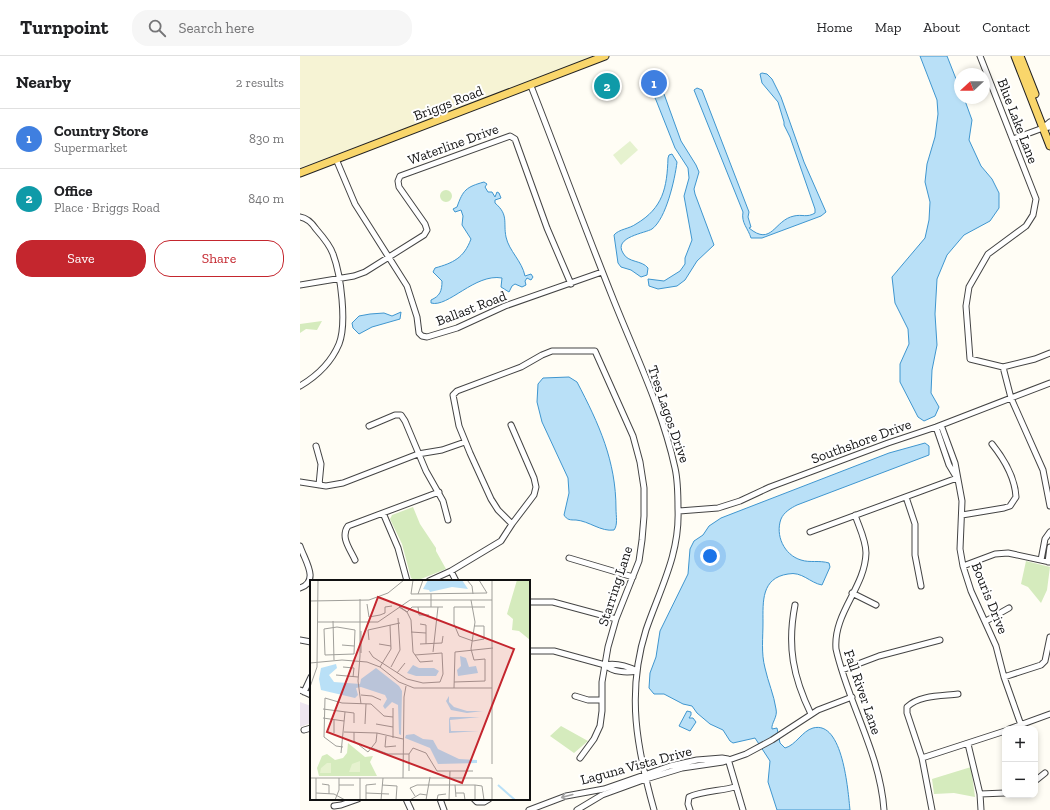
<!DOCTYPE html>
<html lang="en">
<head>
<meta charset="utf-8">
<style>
  :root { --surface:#fff; --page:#f6f6f6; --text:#202124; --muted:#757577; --line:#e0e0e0; --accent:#c4262e }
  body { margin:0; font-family:"Zilla Slab",serif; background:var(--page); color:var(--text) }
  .controls { position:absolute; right:12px; bottom:12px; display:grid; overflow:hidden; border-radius:8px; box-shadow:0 2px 6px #0003 }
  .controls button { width:36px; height:36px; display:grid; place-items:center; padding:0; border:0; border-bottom:1px solid var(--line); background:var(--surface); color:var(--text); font:20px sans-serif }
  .compass { position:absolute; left:654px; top:12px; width:36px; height:36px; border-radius:50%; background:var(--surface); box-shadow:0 2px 6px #0003; rotate:249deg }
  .you { position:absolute; left:410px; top:500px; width:14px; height:14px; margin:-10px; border:3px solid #fff; border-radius:50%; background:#1a73e8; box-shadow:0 0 0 6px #1a73e833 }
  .badge { display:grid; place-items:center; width:26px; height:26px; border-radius:50%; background:var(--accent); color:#fff; font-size:13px; font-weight:700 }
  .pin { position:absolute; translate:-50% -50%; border:2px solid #fff; box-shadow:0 1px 4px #0006 }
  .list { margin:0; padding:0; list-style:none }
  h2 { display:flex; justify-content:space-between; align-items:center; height:52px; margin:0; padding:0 16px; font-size:17px }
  h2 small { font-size:13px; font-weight:400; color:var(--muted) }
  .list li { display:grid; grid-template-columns:26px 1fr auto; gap:12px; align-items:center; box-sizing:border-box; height:60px; padding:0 16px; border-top:1px solid var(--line) }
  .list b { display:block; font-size:15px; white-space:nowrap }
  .list p { margin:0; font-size:13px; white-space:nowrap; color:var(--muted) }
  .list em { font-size:13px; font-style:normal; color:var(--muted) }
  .actions { display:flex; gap:8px; padding:12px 16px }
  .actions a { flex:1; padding:9px 0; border:1px solid var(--accent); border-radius:16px; text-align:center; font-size:14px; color:var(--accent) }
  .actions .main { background:var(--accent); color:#fff }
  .icon { flex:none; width:22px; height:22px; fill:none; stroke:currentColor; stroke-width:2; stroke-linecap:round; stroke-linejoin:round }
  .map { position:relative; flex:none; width:750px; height:754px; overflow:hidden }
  header { display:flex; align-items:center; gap:24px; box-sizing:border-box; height:56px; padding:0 20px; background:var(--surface); border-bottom:1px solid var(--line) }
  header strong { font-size:19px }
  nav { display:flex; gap:22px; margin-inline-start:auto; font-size:14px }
  .search { width:280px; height:36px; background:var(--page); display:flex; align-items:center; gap:10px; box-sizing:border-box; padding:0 14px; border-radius:16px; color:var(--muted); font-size:15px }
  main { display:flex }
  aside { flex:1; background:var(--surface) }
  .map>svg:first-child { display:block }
  .industrial { fill:#eee6ef }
  .farmland { fill:#f6f3d4 }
  .green { fill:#d5ebbd }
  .pitch { fill:#e6f2cf }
  .water { fill:#b9e0f7; stroke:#3f96cf }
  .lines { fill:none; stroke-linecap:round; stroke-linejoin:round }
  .minor-casing { stroke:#444; stroke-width:7 }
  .major-casing { stroke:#222; stroke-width:9 }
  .minor { stroke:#fff; stroke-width:5 }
  .major { stroke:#f9d66b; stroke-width:7 }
  .oneway { stroke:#a0a0a0 }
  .labels { text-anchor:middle; stroke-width:4; stroke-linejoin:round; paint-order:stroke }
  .street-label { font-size:14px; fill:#111; stroke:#fff }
  .inset-river { fill:none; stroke:#b9e0f7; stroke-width:2 }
  .inset-road { fill:none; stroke:#a09f9a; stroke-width:1 }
  .view { fill:#c4262e; fill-opacity:0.15; stroke:#c4262e; stroke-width:2 }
  .inset-edge { fill:none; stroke:#111; stroke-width:2 }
</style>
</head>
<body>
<header>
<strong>Turnpoint</strong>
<div class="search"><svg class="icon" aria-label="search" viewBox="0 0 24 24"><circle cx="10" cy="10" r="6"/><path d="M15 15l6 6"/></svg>Search here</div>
<nav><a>Home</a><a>Map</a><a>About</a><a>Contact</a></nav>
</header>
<main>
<aside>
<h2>Nearby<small>2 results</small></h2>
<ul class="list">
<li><span class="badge" style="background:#3f7fe0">1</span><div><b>Country Store</b><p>Supermarket</p></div><em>830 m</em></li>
<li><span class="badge" style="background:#0f9aa8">2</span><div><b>Office</b><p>Place · Briggs Road</p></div><em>840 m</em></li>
</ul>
<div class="actions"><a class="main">Save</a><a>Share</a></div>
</aside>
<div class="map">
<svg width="750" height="754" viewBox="0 0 750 754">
  <rect width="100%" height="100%" fill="#fffdf5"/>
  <!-- industrial -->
  <path class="industrial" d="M0 646 11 650V667L0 671Z"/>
  <!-- farmland -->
  <path class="farmland" d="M0 0H297L0 112Z"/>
  <!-- green -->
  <path class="green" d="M140 140a6 6 0 1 1 12 0a6 6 0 1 1-12 0Z
    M22 265 17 274 6 273 0 277V268Z
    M113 451 120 468 136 492V495L146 513 116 525 111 522 102 488 90 463 92 459Z
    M726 505 750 511 747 534 741 547 728 531 721 528Z
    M261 670 288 685 274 697 250 680Z
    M671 711 675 741 654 737 634 738 632 723Z"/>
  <!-- pitch -->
  <path class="pitch" d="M330 85 338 94 321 109 313 99Z"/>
  <!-- water -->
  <path class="water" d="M620 0H647L660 33V42H664L672 64 669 84 681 110 692 123 699 137V152L690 165 664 179 647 199 637 223 635 258 637 289 632 314 631 337 639 351 635 360 624 365 618 361 600 326V308L609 288 608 273 595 247 592 221 625 182 629 164 630 146 625 126 627 108 635 81 638 58 637 44Z
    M462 17 467 18 472 23 481 41 504 106 526 156 521 160 462 182H451C448 172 441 167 443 156L394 34 397 32 402 34 449 156 448 161 451 171 449 172C472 191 474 164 494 160 502 158 507 162 515 157V153L490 81 484 69V66L478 46 462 27 460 18Z
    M359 35 364 38 381 85 396 109 399 116 394 133 395 138 414 189 397 205 385 224 377 230 358 233 349 230 348 223 364 225 380 215 385 208V202L392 184 384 140 389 122 388 112 375 92 356 44 354 40Z
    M372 98 377 106C375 123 366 163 352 173 346 177 313 181 323 197 328 207 342 204 348 212L347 219 341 221 331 214 321 211 318 207 314 179C319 173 329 173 336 168 363 152 367 132 368 102L369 99Z
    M184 126 187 128 185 131 188 136H192L195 141 197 136 199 137 201 142 195 144V147C209 159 203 166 206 181 209 195 222 205 225 220L231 218 233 221 231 224 227 222 225 225 226 229 222 231 215 228 212 230 209 236 201 231 202 222C175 217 148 252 131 247V244C140 240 142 235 142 225L133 216 135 212C153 207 164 202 171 183L162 169 163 160 161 154 155 156 153 153 157 151C163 134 166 131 184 126Z
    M101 256 100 263 72 271 59 278 53 272 52 267 59 260 70 258 84 257 92 260Z
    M269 321 277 326C299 368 316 405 316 453 316 460 318 469 314 474 301 476 289 465 276 464 270 464 267 464 264 459L269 437 268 422 242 366 237 346 238 328 243 322Z
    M625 387 629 390V399L497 449C491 452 484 456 481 463 475 479 484 499 501 504 510 507 519 504 529 507L530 511 522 529C510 527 502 515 488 518 461 522 463 546 463 566 463 582 461 597 465 612 468 626 474 639 476 653 478 661 471 667 472 673L477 672 480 687 485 692C496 689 502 675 513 672 543 664 548 735 550 754H477L468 726 470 705 455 682 433 687 430 685 423 674 410 668 397 657 392 650 383 648 364 638H354L349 632 350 617 356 601 360 575 388 518 390 493 394 485 403 479 409 470 421 462 589 397Z
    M387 655 391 656V659L389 662H393L396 666 390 675 379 670Z"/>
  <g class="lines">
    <defs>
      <path id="minor" d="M680 0 736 143 733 159 726 170 688 198 669 231 666 250 670 303 703 311 735 303 750 297
        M231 30C258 99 284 170 312 240 334 296 362 352 375 412 378 425 378 440 378 453 380 498 360 533 346 574 326 637 337 693 354 754
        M743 72 750 66
        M713 83 743 72 750 71
        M36 103 55 148 107 230 117 261 119 277 122 280 127 281 157 272 205 250 302 216
        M0 161C7 162 12 167 16 173 23 181 30 189 33 198 41 219 47 268 39 288 31 307 17 320 0 330
        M0 229 54 220 65 216 124 179 127 174 125 168 99 131 98 125 100 120 210 80 215 83 247 172 271 228
        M703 311 711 342 743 414 750 450
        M641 369 655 407 662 445 660 493 663 510 671 535 696 590 704 621 721 669
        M69 370 95 359H101L105 365 126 415 143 445 148 464
        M636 371 649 409 655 419
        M16 390 21 408 19 429
        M0 426 26 430 43 427 118 398 142 394 165 386
        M606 441 615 468V499L621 530
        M379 455 418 452 440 445 470 431 588 387 636 371 750 327
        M83 457 98 492 107 525
        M555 459C559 471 566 484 566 497 565 532 533 557 536 593 548 647 580 697 584 754
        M662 459 704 452 710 450 716 441C715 422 704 403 692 388
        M212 468 198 454 191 443 170 397 159 370 153 339 157 335 221 311 242 299 252 295H295L333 380 340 406 344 432V460L342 484 339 505 316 563 308 591 302 626V655L300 670 294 683 280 702
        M510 476 657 422
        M0 490C5 505 20 525 0 532
        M269 502 333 521
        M55 504C50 493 40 481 48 470L139 436
        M741 504 745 483 750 476
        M748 506 750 491
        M663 510 695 498 708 497 750 506
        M151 515 156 525
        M129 525 151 515 201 485 212 468 234 439 236 431 234 422 211 369
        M552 537 576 549
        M229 546H253L316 563
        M495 549C487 590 493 621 511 658
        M686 565 709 552
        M0 584 11 586
        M229 595H254L305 609C315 607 327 610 337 615
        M305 609C313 616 326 617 337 615
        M542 614 579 600 640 584
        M704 621 741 609 745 605 750 581
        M0 634 11 639
        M4 636 11 621
        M275 640 288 644H301
        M709 673 750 658
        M4 674 11 672
        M668 688 680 738 681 754
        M622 702 705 675
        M428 703 443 754
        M735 725 745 717
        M680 738 705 737
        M106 743 111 754
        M140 743 144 754
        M174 743 177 746H184L189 743
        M34 750 41 749 58 743
        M229 754 266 740 304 733 370 710 397 704 422 702 428 703
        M277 754 302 739 346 723 382 712 423 706 446 698 472 684 518 654 552 641
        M390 754 388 748 389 741C402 735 421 735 435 731
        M632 754 622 702 607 657V651C619 639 642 640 658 638"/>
      <path id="major" d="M715 0 750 90
        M720 0 735 38
        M0 117 305 0"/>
    </defs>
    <!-- minor casing -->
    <use href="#minor" class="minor-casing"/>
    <!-- major casing -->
    <use href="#major" class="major-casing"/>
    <!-- minor -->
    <use href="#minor" class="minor"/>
    <!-- major -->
    <use href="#major" class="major"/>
  </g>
  <!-- one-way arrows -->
  <defs><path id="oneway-shaft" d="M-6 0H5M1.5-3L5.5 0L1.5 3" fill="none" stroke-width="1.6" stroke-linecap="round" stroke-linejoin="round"/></defs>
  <use class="oneway" href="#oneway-shaft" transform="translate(267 740) rotate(165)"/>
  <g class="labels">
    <!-- street labels -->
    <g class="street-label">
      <text transform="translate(148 47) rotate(-21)" y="5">Briggs Road</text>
      <text transform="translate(718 65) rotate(69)" y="5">Blue Lake Lane</text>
      <text transform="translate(153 88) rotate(-20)" y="5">Waterline Drive</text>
      <text transform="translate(171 252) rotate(-21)" y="5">Ballast Road</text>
      <text transform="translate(369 358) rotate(71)" y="5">Tres Lagos Drive</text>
      <text transform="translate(561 385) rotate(-20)" y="5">Southshore Drive</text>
      <text transform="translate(315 530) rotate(-72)" y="5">Starring Lane</text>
      <text transform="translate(690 542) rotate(68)" y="5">Bouris Drive</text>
      <text transform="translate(563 636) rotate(71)" y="5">Fall River Lane</text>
      <text transform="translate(336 709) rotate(-15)" y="5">Laguna Vista Drive</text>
    </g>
  </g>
  <!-- overview -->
  <g transform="translate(10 524)">
    <rect width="220" height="220" fill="#fffdf5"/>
    <path d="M207 0H220V60L209 51 202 50 203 39 197 34ZM38 163 55 177 63 176 60 182 67 196H9L7 188 12 176 17 174 25 180 33 178 37 173Z" fill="#d5ebbd"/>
    <path d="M50 181V192H39L42 184ZM17 183H21V193H10L11 188Z" fill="#e6f2cf"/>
    <path d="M118 0H152L158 9 142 7 120 12 119 10 113 9ZM150 76 156 78 159 87 166 86 168 93 148 96 147 90 151 86ZM26 84 27 88 19 95 24 102 50 104 51 99 66 88 89 106 92 111 91 155 89 154 88 125 82 122 75 129 73 126 77 119 75 115 51 107 46 108 48 115 45 118 11 110 9 99 11 88ZM103 85 109 88H124L129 91 126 96H106L97 93ZM139 116V122L144 127 157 131H173L157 133 141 130 136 121ZM140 137H170L140 140 141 151H169L139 153V139ZM104 154 113 159 123 160 128 169 149 179 167 180V183L128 184 120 168 95 158 96 155Z" fill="#b9e0f7"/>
    <path class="inset-river" d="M188 205 205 220"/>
    <path class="inset-road" d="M103 0 101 14 177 13 169 0M157 0 162 6 163 14M182 0V184M0 13V0M108 14 113 0M50 19V76L48 101 51 124M0 21 59 20 78 13 94 0M57 24 59 37 70 35 75 33V27L82 26M89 27 97 32 89 26M108 27 109 35H119M121 27V14M23 41 24 80M7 42H68L100 20H182M110 44 116 45V64M164 46H174V59L163 61 149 56 144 44V27H175M27 47 45 50 44 74 15 75 14 49ZM101 52 116 53M59 60 58 50 90 43M69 64 81 66M110 64 132 63 133 56M32 65 44 66M59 71 63 77 97 99 113 103 130 102 133 94 132 73 105 75M123 72 128 27M51 73V51M123 81 110 82 103 72 101 40 97 32 102 27H133M0 83 32 80 57 82 70 87 89 102 104 108H182M33 87 44 88 43 97M70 87 81 69 80 45M81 87 90 70 88 38M87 93 95 83M26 95 48 97M144 102 175 101V79L164 80 161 69 165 42 161 20M0 107 7 87 8 0M144 108 145 72 183 68M51 115 62 116 71 120M13 129 44 133V143M13 138 34 141M55 144 56 124M66 144 83 147M34 152 67 153 93 159M44 152V161L58 172 66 162 67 153M24 153V140M76 156 75 167 86 166M83 158V128M33 167 26 166 14 157 15 118 32 123 61 124 74 136 83 137M62 168 78 174H99M31 173 35 132M99 191V174L103 168 116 173 127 191H163M0 198H182M93 198 94 117 96 106M12 204 19 205V214M29 205H44M72 205 87 206 86 220M145 205 146 217M6 213 24 214 35 220M56 213 79 214M146 213H154L155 220M105 216 100 208 107 205H165L172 206 174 220M165 219V205M6 220V198M25 220 29 210V198M50 220V198M56 220V205L66 204M71 220 73 198M100 220 110 214 117 215M116 220 120 197M127 220 128 215 136 214M139 220 140 191M182 220V198"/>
    <path class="view" d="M68 17 204 69 152 203 17 152Z"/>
    <rect width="220" height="220" class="inset-edge"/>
  </g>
</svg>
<div class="controls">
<button>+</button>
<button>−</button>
</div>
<svg class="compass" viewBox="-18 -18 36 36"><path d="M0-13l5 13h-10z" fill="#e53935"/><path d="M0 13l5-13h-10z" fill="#757577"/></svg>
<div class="you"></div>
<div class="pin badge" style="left:354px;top:27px;background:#3f7fe0">1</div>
<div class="pin badge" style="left:307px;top:30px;background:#0f9aa8">2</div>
</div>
</main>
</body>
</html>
